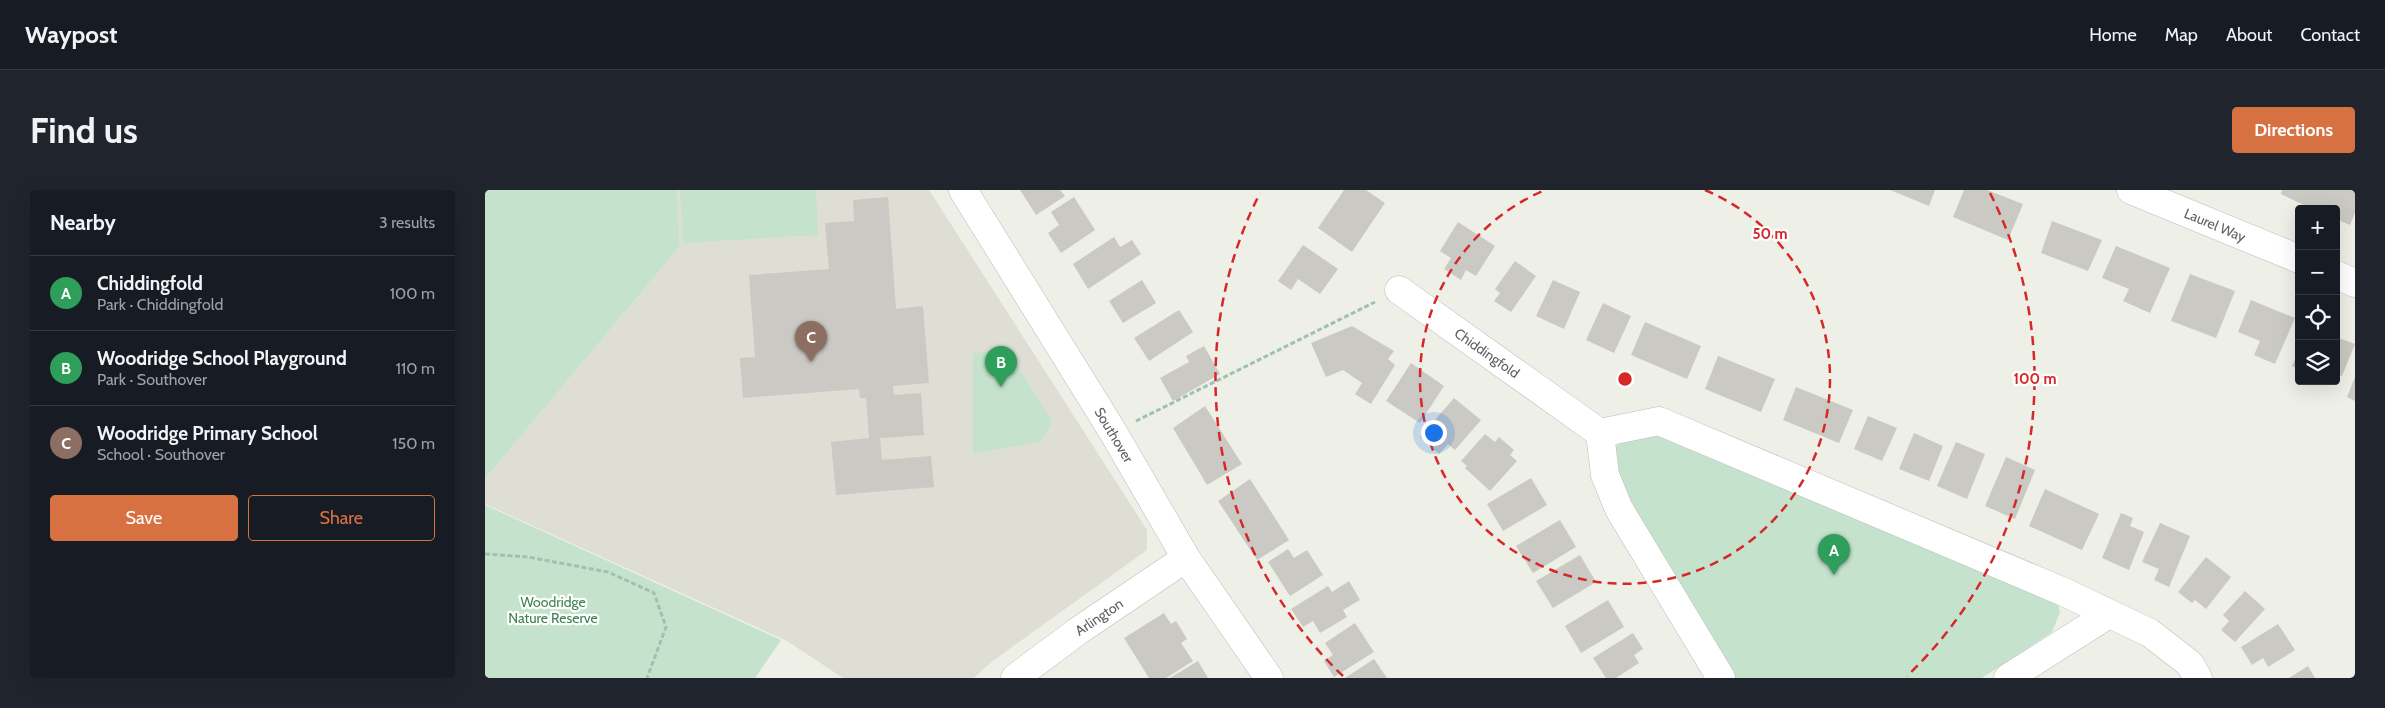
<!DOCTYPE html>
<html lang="en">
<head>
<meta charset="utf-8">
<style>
  :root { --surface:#171b24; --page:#20242c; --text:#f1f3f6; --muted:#9ea1a6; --line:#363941; --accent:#d87142 }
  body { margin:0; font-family:Cabin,sans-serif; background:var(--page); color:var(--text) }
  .controls { position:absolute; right:15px; top:15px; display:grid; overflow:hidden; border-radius:5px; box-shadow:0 5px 20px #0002 }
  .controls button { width:45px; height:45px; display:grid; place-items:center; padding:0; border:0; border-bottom:1px solid var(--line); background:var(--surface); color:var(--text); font:25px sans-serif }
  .you { position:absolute; left:948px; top:242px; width:18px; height:18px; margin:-12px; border:4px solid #fff; border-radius:50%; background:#1a73e8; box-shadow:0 0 0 8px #1a73e833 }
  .badge { display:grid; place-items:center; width:32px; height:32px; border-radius:50%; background:var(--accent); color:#fff; font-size:16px; font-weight:700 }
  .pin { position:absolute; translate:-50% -41px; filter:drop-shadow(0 1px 2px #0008) }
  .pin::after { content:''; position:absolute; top:26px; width:18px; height:15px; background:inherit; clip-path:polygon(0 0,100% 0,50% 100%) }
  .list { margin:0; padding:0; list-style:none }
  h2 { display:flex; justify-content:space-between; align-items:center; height:65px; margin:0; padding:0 20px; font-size:21px }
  h2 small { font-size:16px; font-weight:400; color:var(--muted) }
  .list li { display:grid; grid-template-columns:32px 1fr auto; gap:15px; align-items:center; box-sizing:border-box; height:75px; padding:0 20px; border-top:1px solid var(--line) }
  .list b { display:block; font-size:19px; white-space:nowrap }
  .list p { margin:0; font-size:16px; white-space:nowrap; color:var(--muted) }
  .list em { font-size:16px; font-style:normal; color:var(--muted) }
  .actions { display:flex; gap:10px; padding:15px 20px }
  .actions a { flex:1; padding:11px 0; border:1px solid var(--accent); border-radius:5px; text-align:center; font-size:18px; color:var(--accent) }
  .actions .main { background:var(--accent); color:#fff }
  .icon { flex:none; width:28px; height:28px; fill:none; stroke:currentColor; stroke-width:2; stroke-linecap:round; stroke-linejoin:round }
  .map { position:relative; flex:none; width:1870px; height:488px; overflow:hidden; border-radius:5px }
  header { display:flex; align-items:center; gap:30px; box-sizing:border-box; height:70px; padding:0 25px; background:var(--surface); border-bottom:1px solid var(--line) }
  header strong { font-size:24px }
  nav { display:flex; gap:28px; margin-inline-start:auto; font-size:18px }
  .intro { display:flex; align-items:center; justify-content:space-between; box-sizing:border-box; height:120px; padding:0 30px }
  h1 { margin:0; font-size:35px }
  .button { padding:12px 22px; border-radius:5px; background:var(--accent); color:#fff; font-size:18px; font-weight:700 }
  main { display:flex; gap:30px; padding:0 30px }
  aside { flex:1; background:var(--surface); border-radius:5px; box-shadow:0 5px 20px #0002 }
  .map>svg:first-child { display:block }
  .education { fill:#deded5 }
  .green { fill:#c5e3cc }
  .building { fill:#cac9c3 }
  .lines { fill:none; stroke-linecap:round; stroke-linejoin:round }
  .minor-casing { stroke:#bbbcc1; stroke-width:29 }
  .path { stroke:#9ec1b1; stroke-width:3; stroke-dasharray:5 2.5; stroke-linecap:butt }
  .minor { stroke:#fff; stroke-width:28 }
  .ring { fill:none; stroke:#d62828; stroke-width:2.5; stroke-dasharray:9 6 }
  .labels { text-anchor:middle; stroke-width:4.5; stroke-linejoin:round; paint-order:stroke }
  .street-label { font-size:14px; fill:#5e5f65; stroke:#fff }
  .park-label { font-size:14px; fill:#3f8352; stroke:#fff }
  .centre { fill:#d62828; stroke:#fff; stroke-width:2.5 }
  .ring-label { font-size:15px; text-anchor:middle; font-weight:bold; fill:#d62828; stroke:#fff; stroke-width:4.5; stroke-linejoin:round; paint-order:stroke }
</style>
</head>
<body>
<header>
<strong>Waypost</strong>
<nav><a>Home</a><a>Map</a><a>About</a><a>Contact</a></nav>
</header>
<div class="intro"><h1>Find us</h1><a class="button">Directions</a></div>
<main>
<aside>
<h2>Nearby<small>3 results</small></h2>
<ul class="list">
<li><span class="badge" style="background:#2e9e5b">A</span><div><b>Chiddingfold</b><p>Park · Chiddingfold</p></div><em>100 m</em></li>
<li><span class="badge" style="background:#2e9e5b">B</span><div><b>Woodridge School Playground</b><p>Park · Southover</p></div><em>110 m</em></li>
<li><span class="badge" style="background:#8d6e63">C</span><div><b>Woodridge Primary School</b><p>School · Southover</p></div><em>150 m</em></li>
</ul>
<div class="actions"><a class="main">Save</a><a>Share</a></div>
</aside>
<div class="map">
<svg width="1870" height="488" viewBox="0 0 1870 488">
  <rect width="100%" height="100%" fill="#eeefe6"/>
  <!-- education -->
  <path class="education" d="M192 0H444L662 340V360L505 473 489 488H358L302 451 0 314V289L195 56Z"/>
  <!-- green -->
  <path class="green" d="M0 0H192L195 56 0 289Z
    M195 0H331L333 45 198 53Z
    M522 160 567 231 557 251 488 264V163Z
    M1153 243H1181L1572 410 1575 422 1567 442 1497 488H1249L1132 296 1128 258Z
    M0 315 296 450 270 488H0Z"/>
  <!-- building -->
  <path class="building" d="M535 0H575L580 6 551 25Z
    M859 0H881L900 13 867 62 833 38Z
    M1405 0H1450L1444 16Z
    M1479 0H1502L1538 14 1523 50 1468 27Z
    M1797 0H1870V23L1865 35 1851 29V19H1827L1796 4Z
    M403 7 411 119 438 116 444 193 408 196 409 205 436 203 439 245 395 248 397 270 446 266 449 297 351 305 346 252 384 248 381 208H375L374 199 258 208 255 168 270 167 264 85 344 79 340 33 369 31 368 10Z
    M589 7 610 40 576 63 563 43 574 35 566 22Z
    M1567 31 1617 50 1603 81 1556 63Z
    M973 32 1010 56 991 86 981 80 976 90 959 79 966 68 955 61Z
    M629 47 635 57 647 50 656 64 603 99 588 74Z
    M818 55 853 79 835 104 813 89 806 100 793 91Z
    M1631 56 1685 78 1665 123 1638 111 1644 99 1617 88Z
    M1030 71 1051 86 1026 122 1009 111 1015 103 1010 99Z
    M1705 84 1750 101 1731 148 1686 131Z
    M657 90 671 113 638 133 624 111Z
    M1068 90 1095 102 1079 139 1051 126Z
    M1766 110 1810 128 1790 174 1769 165 1775 151 1753 142Z
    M1118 113 1146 126 1129 163 1101 150Z
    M694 120 708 142 664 171 649 148Z
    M1160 132 1216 156 1202 189 1146 165Z
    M867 136 909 161 903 169 910 175 886 214 870 204 877 193 858 180 841 187 826 153Z
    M1851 147 1870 154 1857 186 1851 184Z
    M719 156 735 184 688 211 675 188 704 172 701 166Z
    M1814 160V179L1807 176Z
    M1233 166 1290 189 1276 222 1220 199Z
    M926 173 959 196 935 233 901 211Z
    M1870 187V211L1862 207Z
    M1311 197 1368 220 1354 253 1298 230Z
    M969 208 996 230 970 260 963 254 954 264 935 247Z
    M720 216 757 274 722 295 688 238Z
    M1383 226 1412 238 1397 271 1369 259Z
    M1429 243 1458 256 1444 291 1414 279Z
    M1000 244 1010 252 1014 247 1029 260 1025 265 1032 271 1005 301 980 278 982 276 976 271Z
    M1471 252 1500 264 1482 309 1452 296Z
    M1521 267 1550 280 1530 329 1500 316Z
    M1046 288 1062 315 1018 341 1002 314Z
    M765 289 804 350 772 370 733 311Z
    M1560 299 1614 324 1597 360 1544 336Z
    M1636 323 1648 328 1645 336 1659 342 1644 380 1617 368Z
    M1075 330 1091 357 1048 383 1031 356Z
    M1675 333 1705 346 1684 397 1669 390 1674 379 1657 372Z
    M803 359 809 368 822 360 838 385 805 406 783 372Z
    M1095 365 1111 392 1068 418 1051 391Z
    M1721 367 1746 387 1721 419 1710 410 1707 413 1693 402Z
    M864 391 875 410 858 420 862 427 835 443 828 431 818 437 806 419 843 396 847 402Z
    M1760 401 1780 419 1750 452 1736 440 1744 431 1738 425Z
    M1123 410 1139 437 1096 463 1080 436Z
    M679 423 686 434 691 431 702 449 696 453 708 471 681 488H664L639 448Z
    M870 433 889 462 849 487 839 471 848 465 840 453Z
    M1793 434 1810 460 1783 477 1778 468 1767 475 1756 457Z
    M1148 443 1158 459 1149 465 1154 473 1131 488H1121L1108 468Z
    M889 469 902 488H860Z
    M713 471 723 488H685Z
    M1823 476 1830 488H1804Z"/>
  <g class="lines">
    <defs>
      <path id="minor" d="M478 0 628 242 701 368 784 488
        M1646 0 1814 69
        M1851 85 1870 93
        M914 100 1115 243 1174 231 1579 402 1665 443 1705 474 1713 488
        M1115 243 1120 285 1134 319 1236 488
        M530 488 593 441 701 368
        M1523 488 1624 424"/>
    </defs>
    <!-- minor casing -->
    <use href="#minor" class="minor-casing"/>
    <!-- path -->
    <path class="path" d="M651 231 890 112
      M0 364 43 367 123 382 169 403 181 437 162 488"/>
    <!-- minor -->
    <use href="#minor" class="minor"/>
  </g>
  <!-- distance rings -->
  <g class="ring">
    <path d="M1220 0A205 205 0 1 1 1060 0"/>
    <path d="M858 486A410 410 0 0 1 775 3M1505 3A410 410 0 0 1 1422 486"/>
  </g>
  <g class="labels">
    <!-- street labels -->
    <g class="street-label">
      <text transform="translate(1730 35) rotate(23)" y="5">Laurel Way</text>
      <text transform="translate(1002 163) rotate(35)" y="5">Chiddingfold</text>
      <text transform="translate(629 245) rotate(59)" y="5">Southover</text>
      <text transform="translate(614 427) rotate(-34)" y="5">Arlington</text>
    </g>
    <!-- park labels -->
    <g class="park-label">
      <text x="68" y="417">Woodridge<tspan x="68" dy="16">Nature Reserve</tspan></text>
    </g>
  </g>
  <circle cx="1140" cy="189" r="8" class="centre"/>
  <g class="ring-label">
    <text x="1285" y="49">50 m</text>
    <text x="1550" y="194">100 m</text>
  </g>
</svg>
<div class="controls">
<button>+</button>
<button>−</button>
<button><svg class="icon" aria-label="locate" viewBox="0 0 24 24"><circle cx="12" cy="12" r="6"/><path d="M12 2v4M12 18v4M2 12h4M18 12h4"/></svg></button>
<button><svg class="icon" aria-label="layers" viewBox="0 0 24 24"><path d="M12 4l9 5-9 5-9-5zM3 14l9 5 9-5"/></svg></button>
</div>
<div class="you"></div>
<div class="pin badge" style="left:1349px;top:385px;background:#2e9e5b">A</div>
<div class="pin badge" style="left:516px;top:197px;background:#2e9e5b">B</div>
<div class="pin badge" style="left:326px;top:172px;background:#8d6e63">C</div>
</div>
</main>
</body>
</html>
